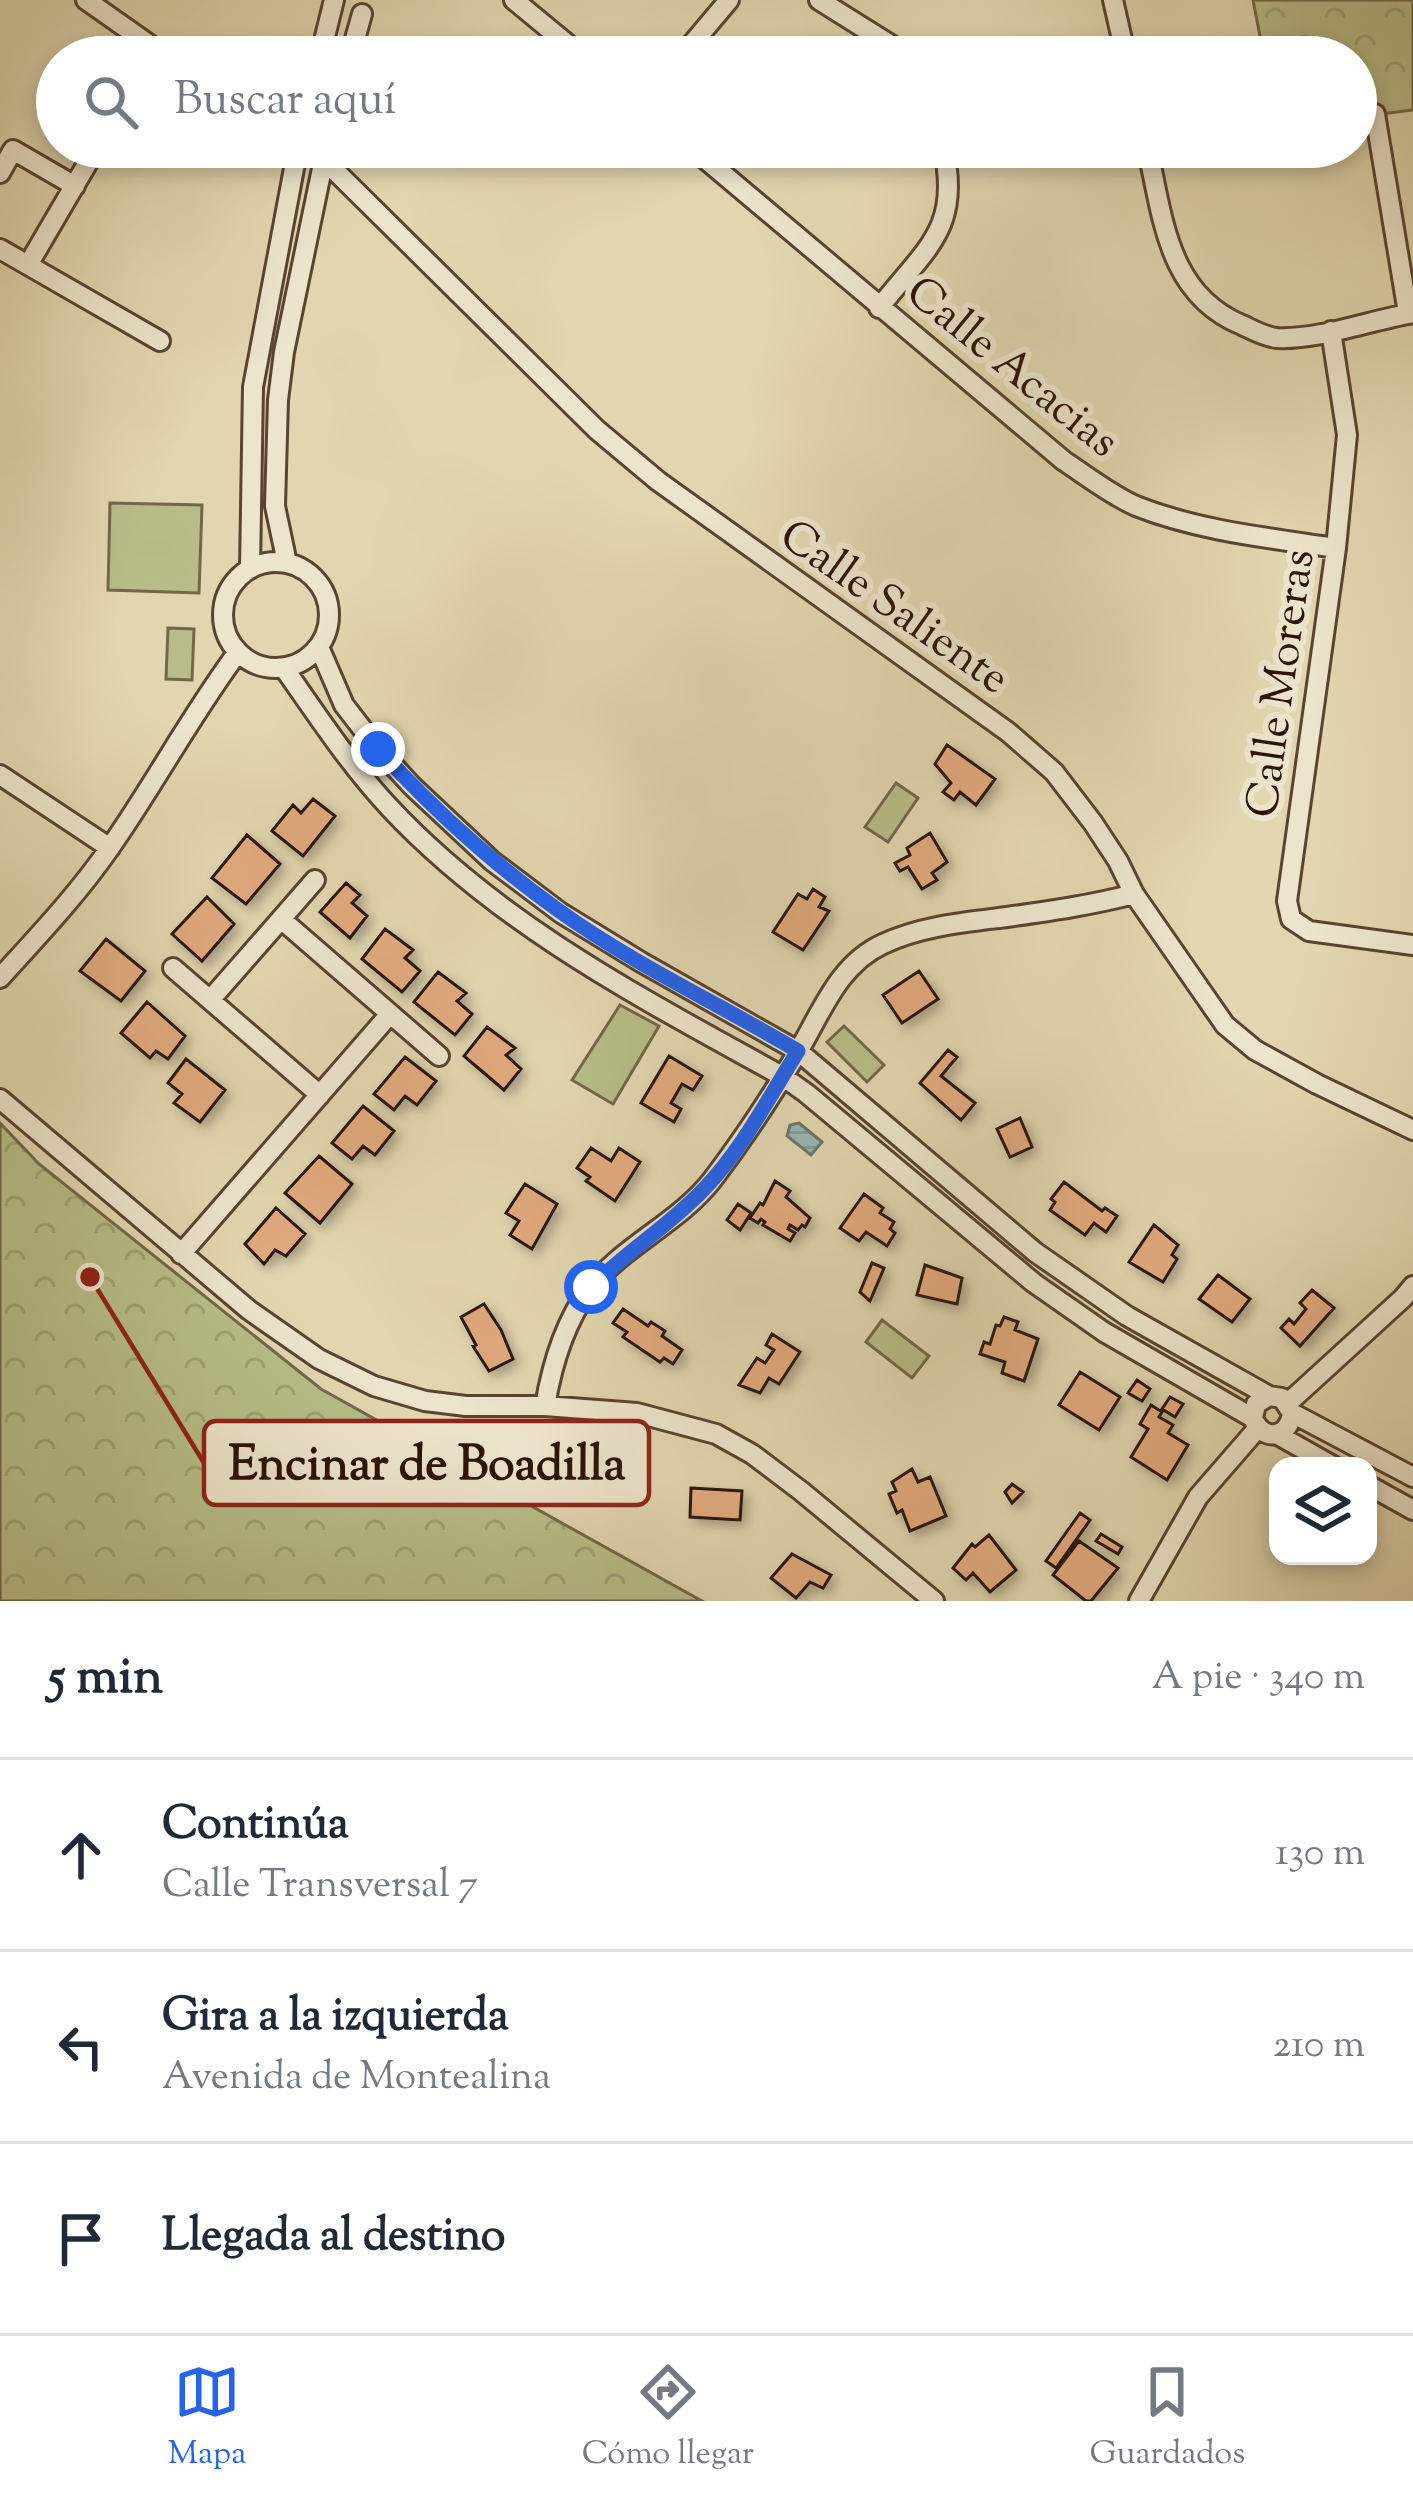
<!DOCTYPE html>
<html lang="es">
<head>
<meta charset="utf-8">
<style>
  :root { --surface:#fff; --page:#f6f6f7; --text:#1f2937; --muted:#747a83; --line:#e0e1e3; --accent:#2563eb }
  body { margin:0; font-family:"Sorts Mill Goudy",serif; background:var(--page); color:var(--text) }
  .controls { position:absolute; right:36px; bottom:36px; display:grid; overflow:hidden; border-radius:24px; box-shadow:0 6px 18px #0003 }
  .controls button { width:108px; height:108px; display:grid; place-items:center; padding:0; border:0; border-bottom:3px solid var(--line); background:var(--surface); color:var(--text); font:60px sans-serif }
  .stop { position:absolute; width:36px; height:36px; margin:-27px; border:9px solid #2563eb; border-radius:50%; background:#fff }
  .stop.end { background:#2563eb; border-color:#fff; box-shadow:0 3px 12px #0008 }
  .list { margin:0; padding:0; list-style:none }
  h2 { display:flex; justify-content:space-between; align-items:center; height:156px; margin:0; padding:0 48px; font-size:51px }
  h2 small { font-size:39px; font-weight:400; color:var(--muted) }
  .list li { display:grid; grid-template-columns:78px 1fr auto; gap:36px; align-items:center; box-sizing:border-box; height:192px; padding:0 48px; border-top:3px solid var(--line) }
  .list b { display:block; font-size:45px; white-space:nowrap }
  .list p { margin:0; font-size:39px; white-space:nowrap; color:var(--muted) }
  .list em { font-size:39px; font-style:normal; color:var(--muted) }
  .icon { flex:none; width:66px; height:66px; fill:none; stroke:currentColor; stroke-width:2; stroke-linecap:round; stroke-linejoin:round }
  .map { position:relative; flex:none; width:1413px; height:1601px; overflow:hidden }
  .search { position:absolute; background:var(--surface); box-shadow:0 6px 18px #0003; left:36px; right:36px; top:36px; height:132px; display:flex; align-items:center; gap:30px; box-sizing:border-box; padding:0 42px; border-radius:66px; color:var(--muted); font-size:45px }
  .sheet { height:732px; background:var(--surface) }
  nav { display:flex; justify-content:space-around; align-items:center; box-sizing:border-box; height:168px; border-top:3px solid var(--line); background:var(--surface); font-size:33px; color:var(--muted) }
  nav a { display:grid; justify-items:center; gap:6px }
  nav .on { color:var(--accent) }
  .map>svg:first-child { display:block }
  .forest { fill:url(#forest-crowns); stroke:#726848; stroke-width:3 }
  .garden { fill:#b7bd88; stroke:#726848; stroke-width:3 }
  .water { fill:url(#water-rules); stroke:#6d756f; stroke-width:3 }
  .building { fill:#dfa97d; stroke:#2c1307; stroke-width:3; filter:url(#shadow) }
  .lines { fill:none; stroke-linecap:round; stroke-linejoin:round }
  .minor-casing { stroke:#594431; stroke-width:24 }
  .minor { stroke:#ece4cb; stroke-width:18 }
  .route { stroke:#2563eb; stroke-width:15 }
  .labels { text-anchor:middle; stroke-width:12; stroke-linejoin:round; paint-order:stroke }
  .street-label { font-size:45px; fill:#2c1307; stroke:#ece4cb }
  .leader { fill:none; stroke:#8f2418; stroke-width:4.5 }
  .callout-dot { fill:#8f2418; stroke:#ece4cb; stroke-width:4.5 }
  .callout { fill:#ece4cb; stroke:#8f2418; stroke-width:4.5 }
  .callout-label { font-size:48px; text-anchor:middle; font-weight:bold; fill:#2c1307 }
</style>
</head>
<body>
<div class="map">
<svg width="1413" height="1601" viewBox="0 0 1413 1601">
  <defs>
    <pattern id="forest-crowns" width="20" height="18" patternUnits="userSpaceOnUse" patternTransform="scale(3)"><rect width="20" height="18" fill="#b7bd88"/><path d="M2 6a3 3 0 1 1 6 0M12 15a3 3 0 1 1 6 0" fill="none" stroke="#9ea274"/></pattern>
    <pattern id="water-rules" width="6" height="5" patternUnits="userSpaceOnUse" patternTransform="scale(3)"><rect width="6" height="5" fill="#98b7b5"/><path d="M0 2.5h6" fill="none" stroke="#839c9a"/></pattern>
    <filter id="shadow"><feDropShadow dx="5.5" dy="5.5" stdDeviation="6" flood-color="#0004"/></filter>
  </defs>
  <rect width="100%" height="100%" fill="#e1d6af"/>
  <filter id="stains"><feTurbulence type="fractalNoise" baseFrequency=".00167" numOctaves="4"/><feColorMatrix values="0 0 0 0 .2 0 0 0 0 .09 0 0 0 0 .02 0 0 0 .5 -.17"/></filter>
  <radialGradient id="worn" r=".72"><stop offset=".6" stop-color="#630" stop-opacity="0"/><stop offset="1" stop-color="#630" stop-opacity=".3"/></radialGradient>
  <!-- forest -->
  <path class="forest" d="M1253 0H1413V110L1356 117V57H1264Z
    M0 1123 39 1164 321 1389 702 1601H0Z"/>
  <!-- garden -->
  <path class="garden" d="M110 503 202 505 199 593 108 590Z
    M168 628 194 629 192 680 166 679Z
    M896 783 918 798 888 842 865 827Z
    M620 1005 659 1026 613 1104 572 1080Z
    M844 1026 884 1065 867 1082 827 1042Z
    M882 1320 929 1356 912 1378 866 1342Z"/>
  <!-- water -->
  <path class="water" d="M799 1123 822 1142 811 1155 787 1136 790 1125Z"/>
  <!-- building -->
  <path class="building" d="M947 745 995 779 976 805 960 792 954 800 943 792 951 783 935 764Z
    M313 799 335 816 303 856 272 831 293 805 301 813Z
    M930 833 947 862 932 873 937 880 922 889 908 867 900 871 895 863 910 855 907 848Z
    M247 835 280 864 246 904 212 878Z
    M346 883 360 895 352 903 367 916 350 938 320 912Z
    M813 889 825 897 819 907 829 911 803 950 773 932 798 894 807 899Z
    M207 897 234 924 202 961 172 934Z
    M385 929 413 950 405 958 420 971 402 992 362 959Z
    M106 939 145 971 121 1001 80 971Z
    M919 971 938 999 902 1023 883 995Z
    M438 972 466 993 457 1001 472 1014 455 1035 414 1002Z
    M147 1002 185 1036 168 1059 156 1051 150 1058 121 1033Z
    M487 1027 515 1048 506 1055 521 1069 504 1090 464 1056Z
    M948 1050 957 1057 941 1076 975 1103 961 1120 920 1083Z
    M669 1056 702 1076 693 1090 682 1084 671 1103 681 1109 674 1122 641 1103Z
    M405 1057 436 1081 417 1105 405 1096 394 1110 374 1094Z
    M186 1059 225 1090 200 1122 174 1103 182 1094 168 1083Z
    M363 1106 394 1131 375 1155 363 1146 352 1159 332 1143Z
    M1020 1118 1032 1147 1010 1157 997 1129Z
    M591 1148 611 1161 619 1148 640 1162 615 1201 586 1181 590 1177 577 1168Z
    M319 1156 352 1184 320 1223 285 1193Z
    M775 1181 790 1191 786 1197 810 1218 805 1227 802 1225 798 1230 790 1225 788 1229 795 1233 790 1241 763 1225 765 1222 761 1219 758 1223 750 1218 760 1203 763 1205Z
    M1064 1182 1102 1211 1105 1208 1117 1216 1106 1232 1094 1223 1085 1235 1050 1210 1055 1202 1051 1199Z
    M525 1184 557 1204 532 1249 510 1235 519 1221 506 1213Z
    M864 1194 883 1208 880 1213 894 1222 890 1229 895 1233 887 1246 866 1232 859 1241 840 1228Z
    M738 1204 751 1213 740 1230 727 1220Z
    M276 1208 305 1234 286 1256 275 1250 264 1264 245 1244Z
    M1154 1225 1178 1245 1172 1255 1177 1259 1163 1282 1129 1262Z
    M872 1263 884 1268 870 1301 860 1292Z
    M925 1265 962 1278 957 1304 917 1295Z
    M1218 1275 1250 1299 1232 1322 1199 1299Z
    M1312 1290 1334 1308 1300 1346 1281 1328 1289 1319 1294 1324 1306 1309 1300 1303Z
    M484 1304 501 1330 513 1359 489 1371 473 1346 476 1345 461 1317Z
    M623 1309 648 1326 651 1322 665 1331 662 1336 682 1350 673 1364 664 1358 660 1362 623 1337 627 1332 613 1323Z
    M1004 1317 1018 1322 1015 1330 1038 1339 1024 1381 1002 1373 1005 1362 980 1354 984 1342 990 1344 996 1325 1000 1326Z
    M772 1334 800 1352 779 1384 769 1378 760 1393 739 1385 757 1358 765 1363 774 1350 766 1345Z
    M1080 1372 1120 1397 1099 1430 1059 1405Z
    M1137 1380 1150 1389 1142 1401 1128 1393Z
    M1170 1397 1183 1404 1175 1417 1162 1409Z
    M1151 1405 1162 1412 1159 1417 1173 1425 1168 1433 1188 1445 1167 1480 1131 1457 1148 1429 1140 1424Z
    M912 1469 918 1482 930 1477 946 1516 910 1531 902 1510 897 1513 889 1494 896 1491 892 1482Z
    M1012 1484 1023 1492 1012 1503 1005 1492Z
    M691 1488 742 1491 740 1520 690 1517Z
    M1080 1513 1090 1520 1056 1568 1046 1561Z
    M1101 1534 1122 1547 1118 1554 1096 1541Z
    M989 1535 1016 1570 990 1592 973 1573 966 1580 953 1568 972 1544 975 1547Z
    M1079 1541 1118 1568 1091 1601H1086L1053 1575Z
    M792 1554 831 1575 823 1588 810 1582 796 1598 771 1578Z"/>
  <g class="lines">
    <defs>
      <path id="minor" d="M86 0 167 57
        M514 0 583 57
        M819 0 910 57
        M1113 0 1126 57
        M320 57 334 0
        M350 57 362 14
        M681 57 729 0
        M1375 114 1408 313
        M311 147 597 430 658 481 1008 732 1054 772 1093 823 1118 861 1134 894 1225 1025 1255 1050 1317 1084 1413 1130
        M691 147 1064 461C1087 476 1111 495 1136 506 1199 531 1269 538 1336 548
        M1147 147C1163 217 1167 294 1242 325 1253 330 1265 337 1277 338 1319 340 1371 320 1413 313
        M0 173 13 150 75 186
        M0 249 160 341
        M28 265 97 147
        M879 308C926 248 962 228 943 147
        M1331 331 1347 435 1336 548 1287 901 1291 919 1309 931 1413 945
        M223 615a53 53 0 1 1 106 0a53 53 0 1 1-106 0Z
        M287 563 275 506 278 400 284 352 325 154
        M250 569 253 387 298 147
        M319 647 344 705 378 749 412 786 492 861 561 913 641 962 798 1051 1035 1252 1127 1316 1269 1396
        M284 668C317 715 349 764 389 807 499 925 643 999 782 1076L806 1093 1034 1283 1104 1332 1253 1418C1262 1442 1289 1439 1292 1413L1282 1398 1269 1396 1256 1404 1253 1418
        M0 775 110 848
        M281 919 315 880
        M173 968 320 1095
        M0 978C38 936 77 895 109 849 154 785 191 715 238 652
        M210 1000 281 919 439 1056
        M0 1099 249 1310 319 1359 374 1386 425 1401 466 1406H545L637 1413 716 1434 752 1454 801 1491 934 1601
        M181 1254 390 1014
        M1288 1403 1403 1298 1413 1286
        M545 1406C552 1364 564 1323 590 1288 624 1245 679 1223 713 1179 744 1138 773 1094 799 1050 822 1011 839 964 883 944 921 926 966 922 1007 917 1050 911 1092 905 1134 894
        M1292 1413 1413 1477
        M1278 1435 1333 1466
        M1368 1485 1413 1510
        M1139 1601 1198 1497 1257 1429"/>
    </defs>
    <!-- minor casing -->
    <use href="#minor" class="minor-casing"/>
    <!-- minor -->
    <use href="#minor" class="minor"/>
  </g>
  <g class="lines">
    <!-- route -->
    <path class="route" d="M378 749C433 809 492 863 558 910 633 964 719 1004 798 1051 769 1097 742 1150 704 1189 669 1226 627 1251 591 1287"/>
  </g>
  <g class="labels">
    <!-- street labels -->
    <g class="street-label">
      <text transform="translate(1014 365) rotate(39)" y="16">Calle Acacias</text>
      <text transform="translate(896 605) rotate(35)" y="16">Calle Saliente</text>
      <text transform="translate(1278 683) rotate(-82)" y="16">Calle Moreras</text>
    </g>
  </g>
  <!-- callouts -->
  <path class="leader" d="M90 1277L204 1463"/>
  <circle class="callout-dot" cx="90" cy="1277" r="12"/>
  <rect class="callout" x="204" y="1421" width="445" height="84" rx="12"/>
  <g class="callout-label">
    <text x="427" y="1479">Encinar de Boadilla</text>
  </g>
  <rect width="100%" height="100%" filter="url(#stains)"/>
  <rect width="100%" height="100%" fill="url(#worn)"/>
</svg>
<div class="controls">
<button><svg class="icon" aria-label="layers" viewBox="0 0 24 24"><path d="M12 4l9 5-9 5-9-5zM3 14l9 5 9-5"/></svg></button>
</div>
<div class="stop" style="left:591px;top:1287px"></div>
<div class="stop end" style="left:378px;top:749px"></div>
<div class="search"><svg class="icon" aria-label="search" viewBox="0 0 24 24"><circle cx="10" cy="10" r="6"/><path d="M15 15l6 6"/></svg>Buscar aquí</div>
</div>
<section class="sheet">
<h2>5 min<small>A pie · 340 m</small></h2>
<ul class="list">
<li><svg class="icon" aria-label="ahead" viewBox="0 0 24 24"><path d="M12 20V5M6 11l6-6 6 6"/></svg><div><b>Continúa</b><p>Calle Transversal 7</p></div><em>130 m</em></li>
<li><svg class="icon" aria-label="left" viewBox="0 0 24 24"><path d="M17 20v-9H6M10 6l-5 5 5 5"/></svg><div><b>Gira a la izquierda</b><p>Avenida de Montealina</p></div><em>210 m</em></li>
<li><svg class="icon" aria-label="arrive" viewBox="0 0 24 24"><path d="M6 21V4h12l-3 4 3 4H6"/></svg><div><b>Llegada al destino</b></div></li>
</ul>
</section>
<nav>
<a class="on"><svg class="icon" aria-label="map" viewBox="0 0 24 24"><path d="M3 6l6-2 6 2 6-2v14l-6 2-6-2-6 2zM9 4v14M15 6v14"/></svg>Mapa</a>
<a><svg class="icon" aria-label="directions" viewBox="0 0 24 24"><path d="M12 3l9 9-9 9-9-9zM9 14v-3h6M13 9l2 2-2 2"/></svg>Cómo llegar</a>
<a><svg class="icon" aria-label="saved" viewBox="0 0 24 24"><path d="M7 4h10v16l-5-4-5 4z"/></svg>Guardados</a>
</nav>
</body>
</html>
